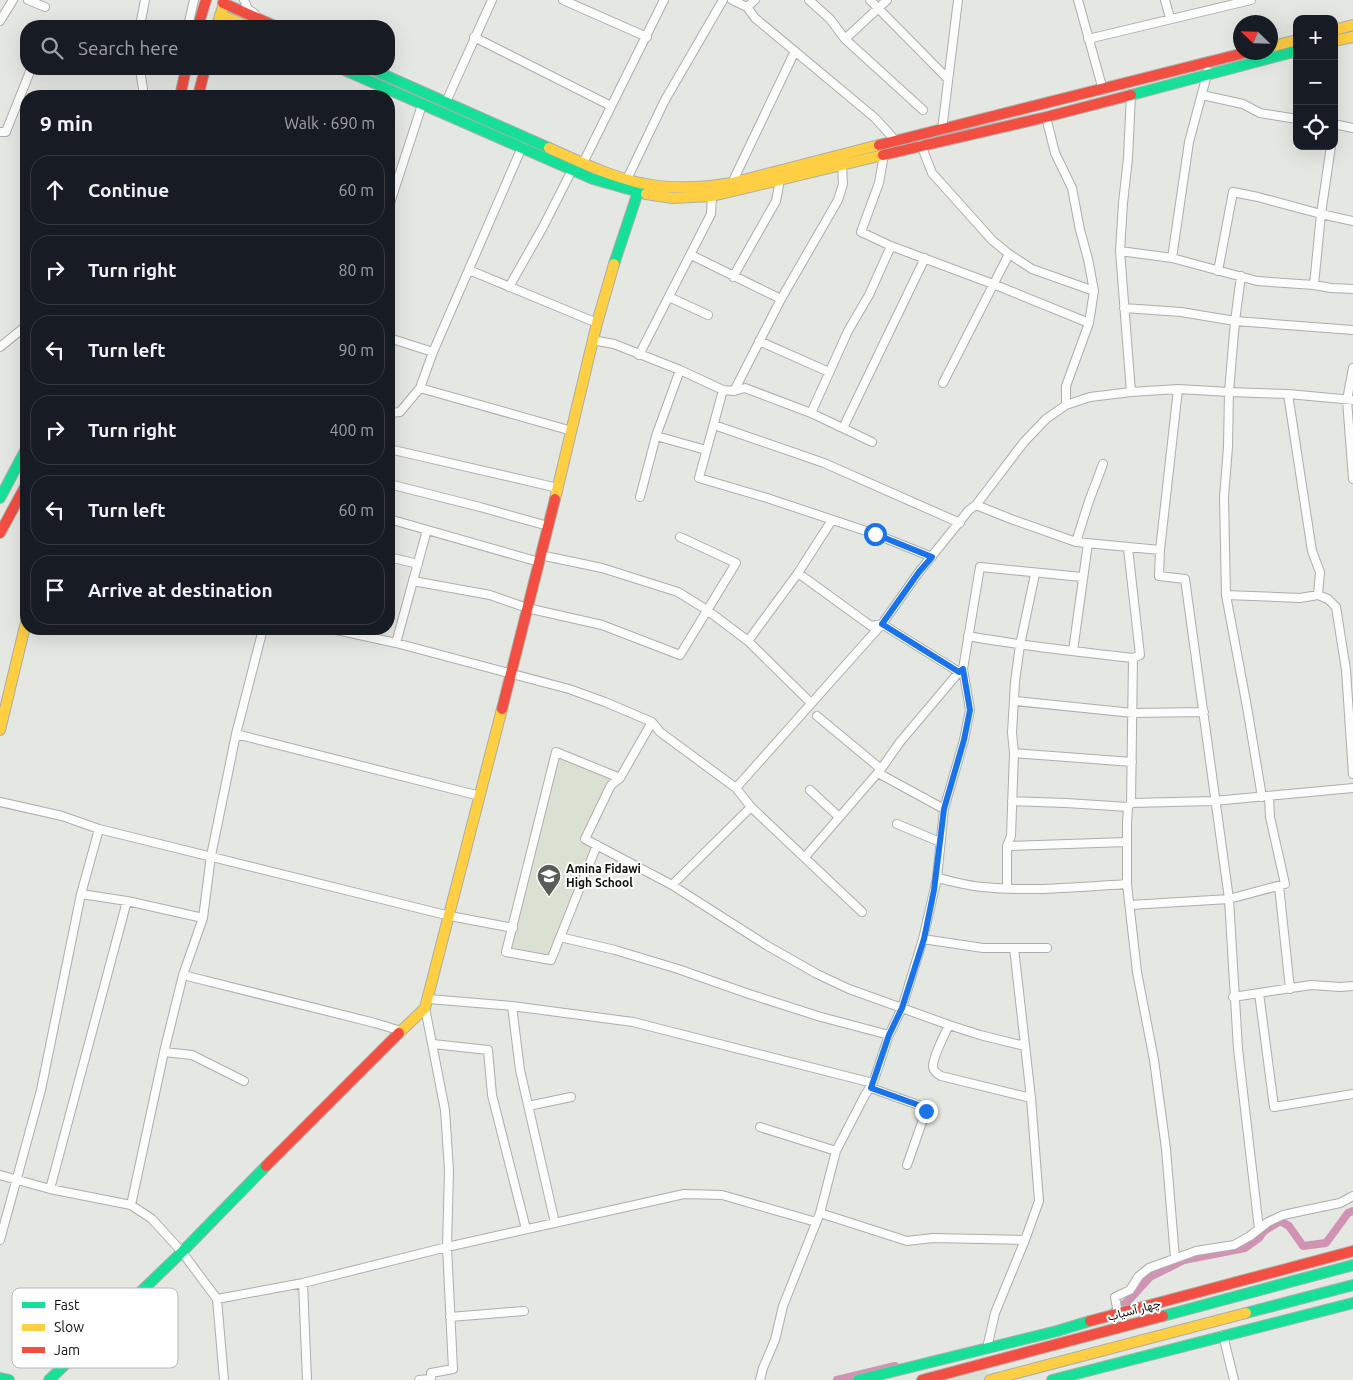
<!DOCTYPE html>
<html lang="en">
<head>
<meta charset="utf-8">
<style>
  :root { --surface:#171b24; --page:#20242c; --text:#f1f3f6; --muted:#9ea1a6; --line:#363941 }
  body { margin:0; font-family:Ubuntu,Vazirmatn,sans-serif; background:var(--page); color:var(--text) }
  .controls { position:absolute; right:15px; top:15px; display:grid; overflow:hidden; border-radius:10px; box-shadow:0 5px 20px #0002 }
  .controls button { width:45px; height:45px; display:grid; place-items:center; padding:0; border:0; border-bottom:1px solid var(--line); background:var(--surface); color:var(--text); font:25px sans-serif }
  .compass { position:absolute; left:1233px; top:15px; width:45px; height:45px; border-radius:50%; background:var(--surface); box-shadow:0 5px 20px #0002; rotate:293deg }
  .stop { position:absolute; width:15px; height:15px; margin:-11px; border:4px solid #1a73e8; border-radius:50%; background:#fff }
  .stop.end { background:#1a73e8; border-color:#fff; box-shadow:0 1px 5px #0008 }
  .list { margin:0; padding:0; list-style:none }
  h2 { display:flex; justify-content:space-between; align-items:center; height:65px; margin:0; padding:0 20px; font-size:21px }
  h2 small { font-size:16px; font-weight:400; color:var(--muted) }
  .list li { display:grid; grid-template-columns:32px 1fr auto; gap:15px; align-items:center; box-sizing:border-box; height:70px; margin:0 10px 10px; padding:0 10px; border:1px solid var(--line); border-radius:20px }
  .list b { display:block; font-size:19px; white-space:nowrap }
  .list em { font-size:16px; font-style:normal; color:var(--muted) }
  .icon { flex:none; width:28px; height:28px; fill:none; stroke:currentColor; stroke-width:2; stroke-linecap:round; stroke-linejoin:round }
  .map { position:relative; flex:none; width:1353px; height:1380px; overflow:hidden }
  .search { position:absolute; background:var(--surface); box-shadow:0 5px 20px #0002; left:20px; top:20px; width:375px; height:55px; display:flex; align-items:center; gap:12px; box-sizing:border-box; padding:0 18px; border-radius:20px; color:var(--muted); font-size:19px }
  .panel { position:absolute; background:var(--surface); box-shadow:0 5px 20px #0002; left:20px; top:90px; width:375px; height:545px; border-radius:20px }
  .map>svg:first-child { display:block }
  .built { fill:#dae1d3 }
  .lines { fill:none; stroke-linecap:round; stroke-linejoin:round }
  .canal { stroke:#d193b3; stroke-width:8 }
  .street-casing { stroke:#acaea9; stroke-width:10 }
  .fast-casing { stroke:#acaea9; stroke-width:12 }
  .slow-casing { stroke:#acaea9; stroke-width:12 }
  .jam-casing { stroke:#acaea9; stroke-width:12 }
  .street { stroke:#fbfcfb; stroke-width:8 }
  .fast { stroke:#16e098; stroke-width:10 }
  .slow { stroke:#ffcf43; stroke-width:10 }
  .jam { stroke:#f24e42; stroke-width:10 }
  .route { stroke:#1a73e8; stroke-width:6 }
  .labels { text-anchor:middle; stroke-width:4; stroke-linejoin:round; paint-order:stroke }
  .poi-label { font-size:12px; font-weight:bold; fill:#0e110c; stroke:#fff; text-anchor:start }
  .street-label { font-size:12px; fill:#0e110c; stroke:#fff }
  .key { fill:#fff; stroke:#b7b8b6; stroke-width:1 }
  .key-label { font-size:14px; fill:#0e110c }
</style>
</head>
<body>
<div class="map">
<svg width="1353" height="1380" viewBox="0 0 1353 1380">
  <rect width="100%" height="100%" fill="#e5e8e2"/>
  <!-- built -->
  <path class="built" d="M557 754 612 777 583 840 595 847 549 956 511 947Z
    M987 1370 989 1380H947Z"/>
  <g class="lines">
    <!-- canal -->
    <path class="canal" d="M1113 1312 1128 1301 1150 1277 1184 1260 1245 1248 1259 1238 1264 1231 1280 1221 1289 1226 1303 1246 1326 1243 1348 1213 1353 1211
      M837 1380 895 1366"/>
    <defs>
      <path id="street" d="M28 0 45 7
        M244 0 248 9 255 14
        M563 0 647 37
        M732 0 747 7 755 0
        M809 0 830 19 845 39 923 110
        M870 0 948 79
        M1078 0 1103 90
        M1165 0 1170 18
        M747 7 755 18 875 118 895 140
        M0 21 13 0
        M140 26 145 0
        M188 26 194 0
        M474 37 611 106
        M845 39 887 0
        M1088 39 1251 0
        M140 69 144 96
        M1131 94 1128 158 1123 203 1120 251 1131 392
        M1202 95 1243 104 1260 113 1297 119
        M446 102 492 0
        M1046 117 1055 153 1072 188 1080 230 1088 259 1094 291 1089 323 1066 386V405
        M1334 124 1353 128
        M942 130 958 0
        M0 132H6L7 129 31 69
        M921 145 932 173 992 240 1009 254 1032 269 1094 291
        M884 154 879 183 861 232 891 246 993 284 1089 323
        M583 163 664 0
        M627 179 665 100 723 0
        M732 183 795 51
        M389 206 422 105
        M1120 251 1172 258 1257 281 1314 285 1331 288 1353 289
        M691 255 781 299
        M1172 258 1189 142 1208 71
        M469 270 597 323
        M1218 271 1233 192 1258 197 1321 214 1353 221
        M1241 276 1235 321 1229 392 1228 447 1224 497 1226 595 1247 707 1262 797
        M733 277 776 201 780 180
        M1314 285 1321 214 1331 146
        M509 287 543 227 572 170
        M669 297 708 315
        M1124 308 1181 312 1235 321 1353 330
        M389 338 433 352
        M592 340 614 344 680 370 723 390 734 391 745 388 811 413 872 442
        M759 341 829 372
        M0 347 26 326
        M639 355 711 214 712 196
        M1353 368 1347 400 1353 479
        M943 383 1009 254
        M420 388 572 431
        M1178 389 1160 550 1159 576 1185 579 1229 899 1238 1049 1259 1229
        M723 390 699 478 767 498 875 534 932 557
        M734 391 781 299 838 200 843 184 842 165
        M1288 394 1312 551 1320 572 1318 595
        M811 413 848 331 869 295 891 246
        M389 417 391 413 400 412 420 388 433 352 522 147
        M714 425 824 463 960 523
        M843 428 925 258
        M656 436 706 450
        M389 449 558 488
        M389 484 480 507 548 526
        M640 497 656 436 680 370
        M976 505 1011 519 1076 542 1160 550
        M389 519 539 562
        M1076 542 1089 501 1103 464
        M540 555 602 568 678 592 707 610 748 641 811 703
        M389 557 418 564
        M798 573 871 626 882 624 959 672
        M413 581 490 595 527 608 602 625 680 655 736 563 680 537
        M1226 595 1300 598 1318 595 1328 599 1336 607 1346 670 1353 774
        M332 629 396 643 569 689 605 702 652 722 660 732 736 788 751 807 862 912
        M968 636C1023 646 1078 652 1133 658L1140 655 1128 548
        M748 641 798 573 832 520
        M396 643 427 530
        M1073 651 1088 543
        M1133 658 1131 803 1128 807 1127 823V884L1137 972 1154 1060 1166 1149 1175 1258
        M1015 701 1133 713 1204 712
        M817 716 881 769
        M652 722 620 778 611 785 585 839 672 885 766 945 817 974 849 989 949 1025 980 1035 1025 1046
        M236 734 480 796
        M1014 753 1132 762
        M878 773 944 809
        M736 788 882 624 919 572 969 510 976 505 1024 442 1046 419 1066 405 1090 397 1131 392 1178 389 1229 392 1288 394 1353 400
        M810 790 839 817
        M1012 801 1066 803 1128 807
        M0 802 62 816 99 829 450 916 513 928
        M1131 803 1214 801 1353 788
        M897 824 940 842
        M597 845 551 960 506 952 556 752 620 778
        M1007 846 1127 842
        M805 857 881 769 900 742 959 672 963 669
        M937 878C952 881 968 886 983 887 1030 892 1079 887 1127 884
        M672 885 751 807
        M1279 886 1290 989
        M1007 888V846L1011 836 1014 753 1012 733 1015 682 1020 645 1035 574
        M81 894 127 901 203 918
        M1130 905 1229 899 1285 884 1270 817 1269 796
        M560 937 615 950 678 969 749 994 821 1017 889 1035
        M923 939 983 948H1047
        M183 975 375 1023 401 1031
        M1259 993 1274 1107 1353 1094
        M1233 997 1311 985 1340 987 1353 986
        M429 999 512 1006 633 1022 873 1083
        M512 1006 520 1070 555 1223
        M949 1025C945 1034 932 1058 933 1067 934 1072 937 1074 941 1076L1031 1098
        M433 1044 488 1050 492 1095 526 1229
        M164 1052 192 1055 244 1081
        M871 1088 924 1107 926 1111 907 1165
        M528 1106 571 1097
        M760 1127 836 1151
        M0 1175 50 1189 131 1205 152 1219 182 1252 217 1299 224 1380
        M50 1189 127 901
        M131 1205 164 1052 183 975 203 918 211 856 236 734 263 629
        M820 1213 907 1241 933 1238 1025 1240
        M0 1240 41 1090 81 894 99 829
        M303 1283 307 1380
        M217 1299 303 1283 447 1247 684 1194 722 1195 816 1222
        M1118 1313 1115 1297 1130 1290 1139 1276 1149 1268 1196 1251 1234 1245 1250 1236 1268 1222 1283 1215 1340 1203 1353 1196
        M450 1317 524 1311
        M1223 1335 1234 1380
        M987 1348 995 1313 1025 1240 1039 1201 1031 1098 1014 948
        M419 1380 431 1379V1373L453 1369 447 1247 449 1170 445 1110 425 1008
        M760 1380 763 1368 775 1340 783 1306 820 1213 836 1151 865 1095 873 1083 889 1035 902 1008 923 939 937 878 944 809 964 740 970 710 963 669 980 567 1082 577"/>
      <path id="fast" d="M342 69 593 179 646 194
        M371 69 549 148
        M1131 95 1297 51
        M614 264 641 183
        M0 498 26 449
        M1246 1313 1353 1285
        M1163 1316 1353 1265
        M0 1378 9 1380
        M49 1380 182 1252 266 1166
        M858 1380 1057 1331 1090 1321
        M1052 1380 1353 1303"/>
      <path id="slow" d="M220 15 247 26
        M217 26 225 0
        M1334 30 1353 25
        M1334 41 1353 37
        M1270 47 1297 40
        M549 148C578 161 609 176 640 183 669 189 703 188 732 183L879 145
        M646 194 673 198 712 196 883 155
        M555 499 597 323 614 264
        M0 730 26 622
        M399 1033 425 1008 502 709
        M990 1380 1246 1313"/>
      <path id="jam" d="M223 3 275 26
        M198 26 206 0
        M180 96 186 69
        M198 96 205 69
        M879 145 1248 52
        M883 155 1046 117 1131 95
        M0 533 26 485
        M502 709 555 499
        M266 1166 399 1033
        M1090 1321 1353 1251
        M922 1380 1163 1316"/>
    </defs>
    <!-- street casing -->
    <use href="#street" class="street-casing"/>
    <!-- fast casing -->
    <use href="#fast" class="fast-casing"/>
    <!-- slow casing -->
    <use href="#slow" class="slow-casing"/>
    <!-- jam casing -->
    <use href="#jam" class="jam-casing"/>
    <!-- street -->
    <use href="#street" class="street"/>
    <!-- fast -->
    <use href="#fast" class="fast"/>
    <!-- slow -->
    <use href="#slow" class="slow"/>
    <!-- jam -->
    <use href="#jam" class="jam"/>
  </g>
  <g class="lines">
    <!-- route -->
    <path class="route" d="M875 534 932 557 919 572 882 624 959 672 963 669 970 710 964 740 944 809 934 890 924 939 902 1008 889 1035 871 1088 924 1107 926 1111"/>
  </g>
  <!-- icons -->
  <defs>
    <symbol id="school-pin" viewBox="-11 -11 22 30"><path d="M0 17L-7.5 6A9.5 9.5 0 1 1 7.5 6Z" fill="#595c57" stroke="#fff"/><path d="M0-5L7-2L0 1L-7-2ZM-4 1L0 2.5L4 1V4Q0 6-4 4Z" fill="#fff"/></symbol>
  </defs>
  <g fill-rule="evenodd">
    <use href="#school-pin" x="535" y="862" width="28" height="38"/>
  </g>
  <g class="labels">
    <!-- poi labels -->
    <g class="poi-label">
      <text x="566" y="873">Amina Fidawi<tspan x="566" dy="14">High School</tspan></text>
    </g>
    <!-- street labels -->
    <g class="street-label">
      <text transform="translate(1134 1310) rotate(-15)" y="4">چهار آسیاب</text>
    </g>
  </g>
  <!-- legend -->
  <rect x="12" y="1288" width="166" height="80" rx="8" class="key"/>
  <rect x="22" y="1302" width="23" height="6" fill="#16e098"/>
  <rect x="22" y="1324" width="23" height="7" fill="#ffcf43"/>
  <rect x="22" y="1347" width="23" height="6" fill="#f24e42"/>
  <g class="key-label">
    <text x="54" y="1310">Fast</text>
    <text x="54" y="1332">Slow</text>
    <text x="54" y="1355">Jam</text>
  </g>
</svg>
<div class="controls">
<button>+</button>
<button>−</button>
<button><svg class="icon" aria-label="locate" viewBox="0 0 24 24"><circle cx="12" cy="12" r="6"/><path d="M12 2v4M12 18v4M2 12h4M18 12h4"/></svg></button>
</div>
<svg class="compass" viewBox="-18 -18 36 36"><path d="M0-13l5 13h-10z" fill="#e53935"/><path d="M0 13l5-13h-10z" fill="#9ea1a6"/></svg>
<div class="stop" style="left:875px;top:534px"></div>
<div class="stop end" style="left:926px;top:1111px"></div>
<div class="search"><svg class="icon" aria-label="search" viewBox="0 0 24 24"><circle cx="10" cy="10" r="6"/><path d="M15 15l6 6"/></svg>Search here</div>
<section class="panel">
<h2>9 min<small>Walk · 690 m</small></h2>
<ul class="list">
<li><svg class="icon" aria-label="ahead" viewBox="0 0 24 24"><path d="M12 20V5M6 11l6-6 6 6"/></svg><div><b>Continue</b></div><em>60 m</em></li>
<li><svg class="icon" aria-label="right" viewBox="0 0 24 24"><path d="M7 20v-9h11M14 6l5 5-5 5"/></svg><div><b>Turn right</b></div><em>80 m</em></li>
<li><svg class="icon" aria-label="left" viewBox="0 0 24 24"><path d="M17 20v-9H6M10 6l-5 5 5 5"/></svg><div><b>Turn left</b></div><em>90 m</em></li>
<li><svg class="icon" aria-label="right" viewBox="0 0 24 24"><path d="M7 20v-9h11M14 6l5 5-5 5"/></svg><div><b>Turn right</b></div><em>400 m</em></li>
<li><svg class="icon" aria-label="left" viewBox="0 0 24 24"><path d="M17 20v-9H6M10 6l-5 5 5 5"/></svg><div><b>Turn left</b></div><em>60 m</em></li>
<li><svg class="icon" aria-label="arrive" viewBox="0 0 24 24"><path d="M6 21V4h12l-3 4 3 4H6"/></svg><div><b>Arrive at destination</b></div></li>
</ul>
</section>
</div>
</body>
</html>
